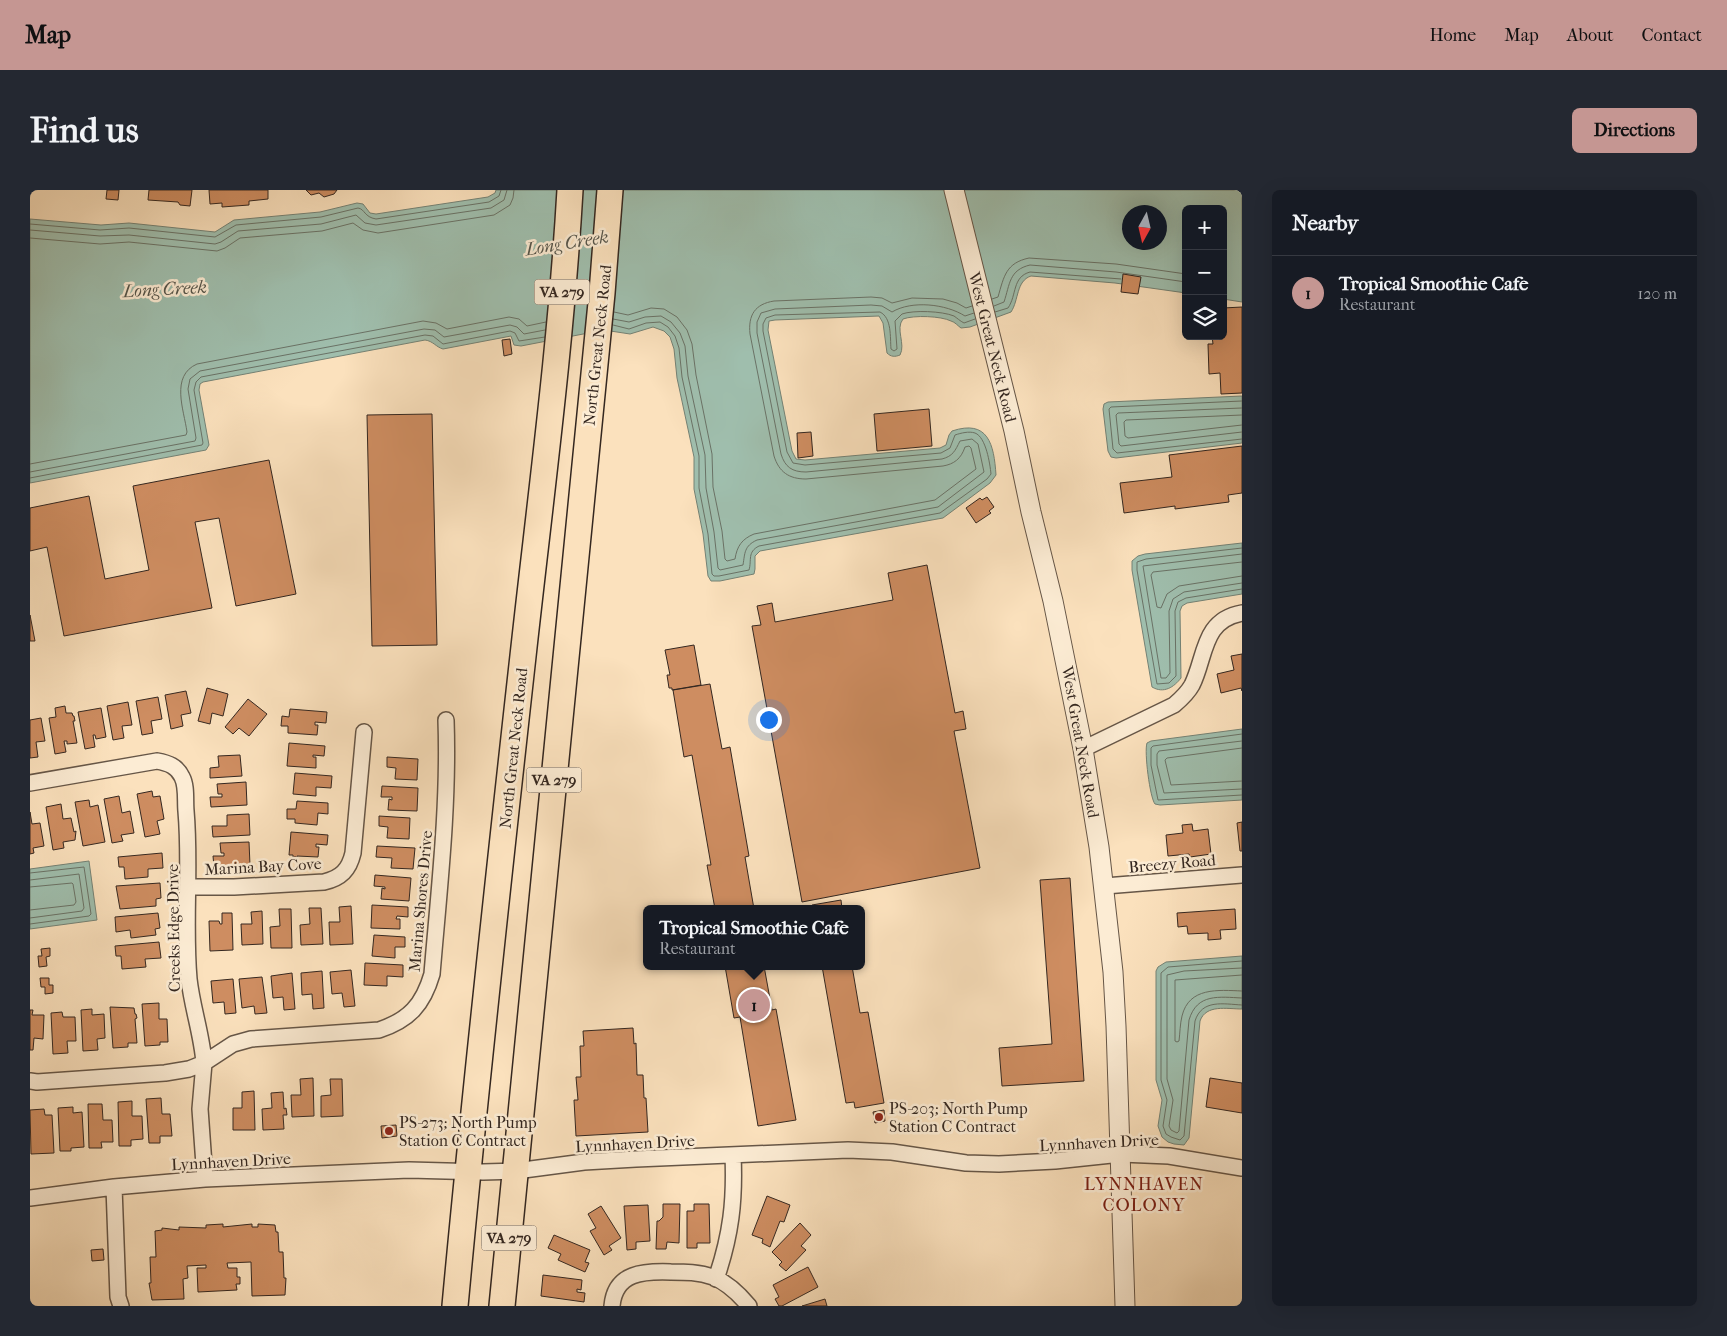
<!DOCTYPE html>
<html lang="en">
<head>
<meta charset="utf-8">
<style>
  :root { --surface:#171b24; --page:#242831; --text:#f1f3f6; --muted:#9ea1a6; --line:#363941; --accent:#c59692 }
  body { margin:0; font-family:"IM FELL French Canon",serif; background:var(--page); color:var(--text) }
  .controls { position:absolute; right:15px; top:15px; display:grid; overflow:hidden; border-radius:8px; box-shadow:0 5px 20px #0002 }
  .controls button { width:45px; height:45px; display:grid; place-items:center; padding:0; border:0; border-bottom:1px solid var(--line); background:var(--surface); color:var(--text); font:25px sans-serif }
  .compass { position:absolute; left:1092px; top:15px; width:45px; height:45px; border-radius:50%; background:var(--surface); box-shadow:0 5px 20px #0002; rotate:188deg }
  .you { position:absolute; left:738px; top:529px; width:18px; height:18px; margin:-12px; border:4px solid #fff; border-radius:50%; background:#1a73e8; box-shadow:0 0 0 8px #1a73e833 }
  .badge { display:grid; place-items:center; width:32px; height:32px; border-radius:50%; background:var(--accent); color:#111; font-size:16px; font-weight:700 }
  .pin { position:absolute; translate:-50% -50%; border:2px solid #fff; box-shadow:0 1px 5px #0006 }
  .popup { position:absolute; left:613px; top:715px; width:222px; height:65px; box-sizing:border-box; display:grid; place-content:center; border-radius:8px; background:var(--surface); filter:drop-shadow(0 1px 4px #0005); font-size:16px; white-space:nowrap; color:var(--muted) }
  .popup b { font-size:19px; color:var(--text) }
  .popup::after { content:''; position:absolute; left:50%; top:100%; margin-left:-10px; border:10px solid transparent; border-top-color:var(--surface) }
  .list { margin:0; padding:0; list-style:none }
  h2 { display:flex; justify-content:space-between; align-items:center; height:65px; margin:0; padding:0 20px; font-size:21px }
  h2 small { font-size:16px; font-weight:400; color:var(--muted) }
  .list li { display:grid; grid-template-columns:32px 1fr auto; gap:15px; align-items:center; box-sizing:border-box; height:75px; padding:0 20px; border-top:1px solid var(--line) }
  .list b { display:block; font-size:19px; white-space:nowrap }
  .list p { margin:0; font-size:16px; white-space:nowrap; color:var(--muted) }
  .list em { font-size:16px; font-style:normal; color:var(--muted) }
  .icon { flex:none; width:28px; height:28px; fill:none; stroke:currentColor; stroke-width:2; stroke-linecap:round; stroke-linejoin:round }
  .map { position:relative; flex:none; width:1212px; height:1116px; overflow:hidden; border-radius:8px }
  header { display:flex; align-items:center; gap:30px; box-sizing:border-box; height:70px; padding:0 25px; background:var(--accent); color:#111 }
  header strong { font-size:24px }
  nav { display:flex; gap:28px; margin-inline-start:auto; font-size:18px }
  .intro { display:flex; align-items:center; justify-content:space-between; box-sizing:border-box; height:120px; padding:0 30px }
  h1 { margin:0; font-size:35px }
  .button { padding:12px 22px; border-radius:8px; background:var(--accent); color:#111; font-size:18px; font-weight:700 }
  main { display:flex; gap:30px; padding:0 30px }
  aside { flex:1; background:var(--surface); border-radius:8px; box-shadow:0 5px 20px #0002 }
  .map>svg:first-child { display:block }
  .water { fill:#9fbead; stroke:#748275; fill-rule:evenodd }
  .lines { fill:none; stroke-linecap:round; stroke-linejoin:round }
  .shore { stroke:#6a7266; stroke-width:1 }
  .building { fill:#ce8d61; stroke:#342720 }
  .minor-casing { stroke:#665647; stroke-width:18 }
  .tertiary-casing { stroke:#665647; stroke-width:21 }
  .primary-casing { stroke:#342720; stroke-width:28 }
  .minor { stroke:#fcecd4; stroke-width:15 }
  .tertiary { stroke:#fcecd4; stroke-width:19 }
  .primary { stroke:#fbe1bd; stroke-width:25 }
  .poi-dot { fill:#8f2418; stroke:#fcecd4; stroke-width:2 }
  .labels { text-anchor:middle; stroke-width:5; stroke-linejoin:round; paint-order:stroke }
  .shield { fill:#fcecd4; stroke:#706256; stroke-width:1 }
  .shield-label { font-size:15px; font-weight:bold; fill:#342720 }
  .street-label { font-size:16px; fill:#342720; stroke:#fcecd4 }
  .poi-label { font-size:16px; fill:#342720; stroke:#fcecd4; text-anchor:start }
  .water-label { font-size:18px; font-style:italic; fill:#54544a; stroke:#fcecd4 }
  .neighbourhood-label { font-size:18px; letter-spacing:1px; fill:#7a1f14; stroke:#fcecd4 }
</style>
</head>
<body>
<header>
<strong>Map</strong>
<nav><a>Home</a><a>Map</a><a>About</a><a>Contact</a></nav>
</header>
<div class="intro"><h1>Find us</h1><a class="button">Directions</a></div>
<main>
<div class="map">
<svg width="1212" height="1116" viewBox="0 0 1212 1116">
  <rect width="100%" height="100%" fill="#fbe1bd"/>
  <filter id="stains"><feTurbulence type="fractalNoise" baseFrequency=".004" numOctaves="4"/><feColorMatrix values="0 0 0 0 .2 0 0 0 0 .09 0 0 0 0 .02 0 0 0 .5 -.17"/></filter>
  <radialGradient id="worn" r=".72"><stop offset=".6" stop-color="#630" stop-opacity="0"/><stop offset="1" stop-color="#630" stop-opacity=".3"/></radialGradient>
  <!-- water -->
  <path class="water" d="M466 0H1212V112L1193 109V19H1156V103L1085 93 1001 86C986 91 989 110 981 122L940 137 931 138C928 136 925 132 921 131 911 126 884 125 873 129 865 139 876 154 870 165 865 167 861 167 857 163L853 133 849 126 745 130 739 131 738 140 762 261 766 269 775 270 910 258 916 255 919 245 922 241C958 229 964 254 966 285L960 293 913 328 730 361 725 366V379L724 384 690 391H681L678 386 673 344 664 299V267L647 188 644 159 640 147 634 141 623 137 600 144 574 140 491 156 484 155 481 146 413 159C406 157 403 151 395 150L173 192 170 194 169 200 179 255 176 260 0 293V29L71 35 99 33 185 42 204 30 290 22 327 13 333 14 340 23 346 24 458 7 465 3ZM1100 22H1130V52H1100Z
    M1212 206V253L1086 268 1081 267 1078 261 1073 219 1074 214 1078 212Z
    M1212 353V404L1157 413 1152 416 1150 421 1151 488C1144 497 1134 504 1122 497L1102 380V371L1108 366 1115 364Z
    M1212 539V610L1130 615 1125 614C1120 608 1114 562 1117 553L1121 551Z
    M59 671 67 730 0 739V679Z
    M1212 766V819C1197 819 1176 814 1170 831L1159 948 1154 955 1144 954 1138 952 1132 947 1128 936 1132 910 1126 890V781L1128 777 1136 772Z"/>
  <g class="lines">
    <!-- shore -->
    <path class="shore" d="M0 34 70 40 99 38 185 47 206 35 291 27 328 18C335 19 334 27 346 29L459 12 469 6 471 0
      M0 40 70 46 99 45 185 54 191 52 208 41 291 34 326 25 335 33 346 35 461 18 474 10 477 0
      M0 48 70 54 99 52 187 61 195 58 210 48 292 41 323 33 333 40 348 43 464 25 480 15 483 8 484 0
      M962 109 968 107C974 86 976 73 999 68L1086 74 1156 84
      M964 116 974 112C980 94 979 80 1000 75L1086 82 1156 92
      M584 122 598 125 621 118 634 119 647 127 657 140 662 154 666 185 682 264 683 297 692 341 695 369 697 371 705 369C707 356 712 349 724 344L905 310 946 279 941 258 939 256 935 257C931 269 924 274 913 276L776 289C759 289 749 282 744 266L720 144C718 125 725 114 744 111L841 107 852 108 862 113 882 108 913 109 927 113 936 118 942 116
      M965 122 978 118C987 105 982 87 1000 82L1091 89
      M583 129 599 132 615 127 631 126 641 132 650 143 655 156 658 186 675 265 676 298 684 342 688 378 690 380 713 375C715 363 714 356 727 350L908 317 954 282 948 254 942 249 930 251C925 261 923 266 912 269L776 282C762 282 755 277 751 264L727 143V132L731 123 745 119 841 115 852 116 862 122C882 110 916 114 935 126L944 123
      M583 135 599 139 616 133 630 132 638 137 645 146 649 158 652 187 669 266V298L678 344 682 384 684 386H689L719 380C722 370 717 362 729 356L910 323 957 289 961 284C960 274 956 247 945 243 939 241 931 243 925 245L920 258 911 263 775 275 763 273 757 262 733 141V134L736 128 745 125 850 122C862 128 860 147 861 159L864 161 867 159 865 131 872 124C883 120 912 121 924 126 927 128 930 131 934 133L945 129
      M1212 211 1081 217 1079 219 1083 259 1087 263 1212 249
      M1212 218 1088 223 1086 225 1089 254 1091 256 1212 242
      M1212 225 1096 230 1094 232 1095 246 1098 248 1212 235
      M0 274 156 245 157 242C154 220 140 186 167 174L393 131 406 133 417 139 479 127 489 129 497 136 516 132
      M0 282 165 251 166 248 158 199 160 189 170 181 394 139 405 140 414 147 480 135 487 137 494 144 515 140
      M0 288 172 255 173 253 164 200 166 192 171 187 395 145 403 146 413 154 480 141 485 143 489 151 515 147
      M1212 358 1116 369 1107 372V380L1127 494 1139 493 1146 486 1145 421 1148 412 1156 408 1212 399
      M1212 364 1113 376 1131 488H1136L1140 483 1139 421 1143 409 1154 402 1212 393
      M1212 372 1123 382 1121 385 1127 417 1131 418 1137 404 1149 396 1212 386
      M1212 544 1123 556 1121 558V575L1128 610 1212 605
      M1212 551 1129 561 1127 564V575L1134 603 1212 599
      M1212 558 1137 568 1135 570 1141 595 1212 591
      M0 683 54 677 61 724 59 726 0 734
      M0 690 49 684 54 718 52 721 0 728
      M0 697 42 693 43 694 46 712 44 715 0 720
      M1212 771 1138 777 1131 783V890L1137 910 1133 936 1136 944 1141 947 1150 950 1154 946 1165 831C1172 809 1193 814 1212 815
      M1212 778 1154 781 1137 785V889L1143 910 1139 936 1141 940 1147 943 1149 941 1159 830C1167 803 1189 807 1212 808
      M1212 785 1145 790V851L1147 852 1149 851C1150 843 1150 834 1152 826 1159 797 1188 800 1212 801"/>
  </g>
  <!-- building -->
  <path class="building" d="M77 0H89L88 10 76 9Z
    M119 0H162L160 16 150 15 148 12 118 10Z
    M179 0H238V9L219 11V15L192 17V13L180 14Z
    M276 0H307L304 4 294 7 289 3 281 5Z
    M1093 84 1111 87 1108 104 1091 102Z
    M1212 117V203L1191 204 1190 183 1179 184 1178 154H1183L1182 146H1193V118Z
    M480 149 482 164 474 166 472 150Z
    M899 219 902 256 847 261 844 224Z
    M402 224 407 455 342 456 337 225Z
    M781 242 783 266 768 268 767 243Z
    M1212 256V303L1198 305 1199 312 1145 319V316L1094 323 1090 293 1142 287 1139 265Z
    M239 270 266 404 206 416 189 328 165 332 182 418 34 446 17 357 0 361V318L59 306 75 389 119 380 103 296Z
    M957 307 964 317 959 321 961 323 946 333 936 318 950 308 952 310Z
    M897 375 925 523 933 521 936 539 924 541 950 678 772 712 722 436 731 435 727 416 742 413 745 432 863 410 858 383Z
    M0 425 5 451H0Z
    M664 455 671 495 642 500V498H639L637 485H640L635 460Z
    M1212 464V501L1211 498 1191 503 1187 484 1204 480 1201 466Z
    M680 494 692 559 700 557 719 666 715 667 724 719H685L677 675H681L662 565 654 567 643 500Z
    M177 498 198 504 193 526 182 523 180 534 168 531Z
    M156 501 161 523 151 525 153 536 141 539 135 505Z
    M128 507 132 529 121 531 123 543 112 545 106 511Z
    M218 509 237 524 219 546 209 538 203 544 195 537Z
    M98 512 102 535 92 536 94 548 83 550 77 516Z
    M35 516 36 523H42L43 526H44L45 531H43L47 553 37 554V551H34L36 562 25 564 19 528 26 527 25 518Z
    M71 518 76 547 66 549 65 545H63L65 557 55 559 48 522Z
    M260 519 297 522 296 533 285 532V535H288L287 545 258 543V536H251L252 526 259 527Z
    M11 528 15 551 6 552 8 567 0 568V530Z
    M259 553 295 556 294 566 283 565V567H286V578L257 576Z
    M210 565 212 586 180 588V578L189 577 188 566Z
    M357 567 388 569 387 590 365 589 366 578 357 577Z
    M265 583 302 586 301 598 286 597V606L263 604Z
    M216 592 217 615 181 617 180 607H192V604H188L187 594Z
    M352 596 388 598 387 621 358 620 359 609 362 610V607H351Z
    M122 601 123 607 130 606 134 629 127 631 130 644 115 647 107 604Z
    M89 606 92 623 100 621 104 643 91 645 93 651 82 653 74 609Z
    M59 610 60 617 68 615 75 652 53 656 45 612Z
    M267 611 298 613V624L288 623 287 635 265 633V629H257V619H266Z
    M31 614 33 629 41 628 44 642 46 641 45 650 33 652 34 658 23 660 16 617Z
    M0 622 2 634 10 633 14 656 3 658 4 663 0 664Z
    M219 624 220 645 183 647 182 636H197V625Z
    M349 626 380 628 379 649 357 648 358 637 349 636Z
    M1212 632V661H1210L1207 633Z
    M1162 634 1163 641 1178 639 1181 664 1160 667 1159 664 1138 666 1136 645 1153 643 1152 635Z
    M261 642 298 645 297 655 286 654V657H289L288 667 267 666V667H263V665H259Z
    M219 652 220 675 184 677 183 666H194V663H191L190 653Z
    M347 656 385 658 383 679 361 678 362 668 346 667Z
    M132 663 133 678 118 679V687L95 689 94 677H89L88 667Z
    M345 685 381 688 379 711 351 709 352 698 355 699V697L344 696Z
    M1040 688 1054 891 972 896 969 858 1022 854 1010 690Z
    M130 693 131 708 126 709V716L90 719 86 696Z
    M811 710 812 719H783L782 715Z
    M342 715 378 717V727L367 726 366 729H370V739L341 738Z
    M321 716 323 754 300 755 299 732H310L309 717Z
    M279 718H291L293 754 271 755 270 735 280 734Z
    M249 719H261L262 758H241L240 737 250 736Z
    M1205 719 1206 739 1190 740 1191 749 1178 750V743L1158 744 1157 736 1148 737 1147 723Z
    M232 721 233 754 212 755 211 734H222L221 722Z
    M128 723 130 738 125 739 126 745 101 748 100 740 86 742 85 727Z
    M192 723H202L203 760 180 761 179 731H189L190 734H192Z
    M344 745 375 747V757H365V768L342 766Z
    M129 752 131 768 115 769 116 777 92 779 91 766H86L85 756Z
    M20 758V766L16 767 17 776 9 777 8 766H12L11 759Z
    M335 773 373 775V787L357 786V796L334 795Z
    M695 776H734L742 820 746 819 766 930 728 936 710 827 704 828Z
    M792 776H822L830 823 838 822 854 913 825 918 824 912 816 913Z
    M321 780 325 816 314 817 312 803 302 804 300 782Z
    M292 781 294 818 283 819 282 804 272 805 271 783Z
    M262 783 265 819 254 820 253 807 243 808 241 786Z
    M232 787 237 823 225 824 224 816 212 818 209 789Z
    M10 788H19V795H23V803L15 804V797H11Z
    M203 789 206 823 195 824 194 812 183 813 181 791Z
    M129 813V829H137L138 852H130V855L115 856 112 814Z
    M80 817 104 818 105 824H106L107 828 105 829 107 853H98V857L83 858Z
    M62 819V825L74 824 75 848 67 849 68 860 53 861 51 820Z
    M0 820H3L2 825H14L13 849 4 848 3 860H0Z
    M32 822 33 827H45L46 851H37L38 863 23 864 21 823Z
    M603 838 604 854 606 853 607 885H613L614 908H616L618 942 546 946 544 910H548L546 887H551L550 856H554L553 841Z
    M283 888 284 926 262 927 261 905H271L270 889Z
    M1180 888 1212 893V923L1176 917Z
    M300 889H312L313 926 291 927V906L301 905Z
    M224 901 225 940H203V918H212V902Z
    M253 902 254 919 256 918 257 925H253L254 939 233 940 232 919 242 918 241 903Z
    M131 908 132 924H140L142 946H130V953H119L116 909Z
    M102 911V926H112L113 949 101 950V956H89L88 912Z
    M58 914H72L73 930H82L83 952H71L72 958H59Z
    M43 917V923L52 922 54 957 41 958V961H30L28 918Z
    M14 919 15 925H22L24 963 1 964 0 920Z
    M854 920 855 931 845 933 843 922Z
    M366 935 367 946 352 948 351 936Z
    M737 1006 760 1015 754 1032 750 1031 740 1057 732 1053 733 1049 722 1045Z
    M633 1014H650L649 1053 637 1052 636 1059H626L627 1031H629L633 1027Z
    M664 1014H679L680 1053H667V1058H657V1021H664Z
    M618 1015 620 1051 606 1052V1059L597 1060 594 1016Z
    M571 1016 591 1048 579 1056 582 1060 574 1065 560 1041 566 1038 558 1024Z
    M770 1033 781 1045 771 1056 776 1060 756 1081 749 1075 752 1072 742 1062Z
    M193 1034V1037L222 1034V1037H228V1034L245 1035 246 1042H248L249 1062H253L254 1088H256L255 1105 222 1106 221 1072 197 1073 198 1078H207V1087H210V1094H206L207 1100 168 1102 167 1078H176V1075L157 1076 158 1088 153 1089 154 1109 122 1110 119 1093H121L120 1067H126L125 1041 132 1040V1038L149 1040V1037L176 1038V1035Z
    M524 1045 560 1060 555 1072 559 1073 555 1082 528 1070 531 1064 518 1058Z
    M73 1059 74 1070 62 1071 61 1060Z
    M778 1077 788 1097 752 1116H749L745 1109 749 1107 743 1095Z
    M513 1085 552 1090 551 1100 547 1099V1102L555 1103 554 1112 511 1106Z
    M795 1109 797 1116H772Z"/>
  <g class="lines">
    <defs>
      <path id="minor" d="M1053 559 1144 515C1151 509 1157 504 1162 495 1176 467 1172 430 1212 423
        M0 593 127 571C138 573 147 576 152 587 157 596 155 611 156 621 161 677 154 733 159 789 162 817 172 845 174 873L159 879 135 883 7 892 0 891
        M1075 696 1212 685
        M159 697H204L294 692C311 688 319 680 323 663L334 542
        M175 989 170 919 174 873 203 854 221 849 349 840C379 830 393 815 402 784 409 700 419 615 416 530
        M84 997 88 1107 91 1116
        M0 1008 84 997 175 989 379 980 453 982 486 981 554 972 606 969 818 960 862 962 936 973 969 974 1025 971 1091 964 1139 966 1212 978
        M686 1089C701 1045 705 1011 703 965
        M582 1116C585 1082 614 1081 641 1082 655 1082 669 1082 683 1087 698 1093 709 1104 719 1116"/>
      <path id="tertiary" d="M924 0 984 241 1001 322 1023 411 1053 559 1069 657 1083 782 1086 836 1095 1116"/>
      <path id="primary" d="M425 1116C445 899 469 682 493 466 510 311 531 156 540 0
        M472 1116 572 103 580 0"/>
    </defs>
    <!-- minor casing -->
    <use href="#minor" class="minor-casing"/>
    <!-- tertiary casing -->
    <use href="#tertiary" class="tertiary-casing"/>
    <!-- primary casing -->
    <use href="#primary" class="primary-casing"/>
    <!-- minor -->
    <use href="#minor" class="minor"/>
    <!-- tertiary -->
    <use href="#tertiary" class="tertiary"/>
    <!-- primary -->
    <use href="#primary" class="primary"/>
  </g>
  <!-- markers -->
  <g class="poi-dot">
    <circle cx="849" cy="927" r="5"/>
    <circle cx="359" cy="941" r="5"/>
  </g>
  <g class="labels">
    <!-- shield labels -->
    <g class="shield">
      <rect x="504.5" y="89.5" width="55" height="25" rx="4"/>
      <rect x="496.5" y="577.5" width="55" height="25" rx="4"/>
      <rect x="451.5" y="1035.5" width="55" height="25" rx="4"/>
    </g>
    <g class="shield-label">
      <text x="532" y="107">VA 279</text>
      <text x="524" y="595">VA 279</text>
      <text x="479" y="1053">VA 279</text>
    </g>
    <!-- street labels -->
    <g class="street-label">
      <text transform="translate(567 155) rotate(-84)" y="6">North Great Neck Road</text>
      <text transform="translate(963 157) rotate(76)" y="6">West Great Neck Road</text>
      <text transform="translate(1051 552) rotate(80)" y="6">West Great Neck Road</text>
      <text transform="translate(483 558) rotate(-84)" y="6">North Great Neck Road</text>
      <text transform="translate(1142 673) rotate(-5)" y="6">Breezy Road</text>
      <text transform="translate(233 676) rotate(-3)" y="6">Marina Bay Cove</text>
      <text transform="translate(390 711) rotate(-85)" y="6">Marina Shores Drive</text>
      <text transform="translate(143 738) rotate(-91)" y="6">Creeks Edge Drive</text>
      <text transform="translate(1069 952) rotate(-3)" y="6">Lynnhaven Drive</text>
      <text transform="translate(605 953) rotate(-3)" y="6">Lynnhaven Drive</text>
      <text transform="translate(201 971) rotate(-3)" y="6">Lynnhaven Drive</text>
    </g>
    <!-- poi labels -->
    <g class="poi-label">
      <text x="859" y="924">PS-203; North Pump<tspan x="859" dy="18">Station C Contract</tspan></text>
      <text x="369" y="938">PS-273; North Pump<tspan x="369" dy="18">Station C Contract</tspan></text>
    </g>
    <!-- water labels -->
    <g class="water-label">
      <text transform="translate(537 53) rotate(-9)" y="6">Long Creek</text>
      <text transform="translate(135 99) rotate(-3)" y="6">Long Creek</text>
    </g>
    <!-- neighbourhood labels -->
    <g class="neighbourhood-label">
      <text x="1114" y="1000">LYNNHAVEN<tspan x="1114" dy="21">COLONY</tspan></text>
    </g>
  </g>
  <rect width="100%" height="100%" filter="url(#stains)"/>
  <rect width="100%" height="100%" fill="url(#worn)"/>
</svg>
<div class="controls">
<button>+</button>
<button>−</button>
<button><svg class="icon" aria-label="layers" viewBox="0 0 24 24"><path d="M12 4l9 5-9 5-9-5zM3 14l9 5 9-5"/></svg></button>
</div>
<svg class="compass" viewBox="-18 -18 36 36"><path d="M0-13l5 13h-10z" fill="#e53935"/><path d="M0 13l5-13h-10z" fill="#9ea1a6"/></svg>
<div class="you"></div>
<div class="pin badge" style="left:724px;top:815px">1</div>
<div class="popup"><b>Tropical Smoothie Cafe</b>Restaurant</div>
</div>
<aside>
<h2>Nearby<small></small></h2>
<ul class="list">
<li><span class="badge">1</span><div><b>Tropical Smoothie Cafe</b><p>Restaurant</p></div><em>120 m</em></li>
</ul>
</aside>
</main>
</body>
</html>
